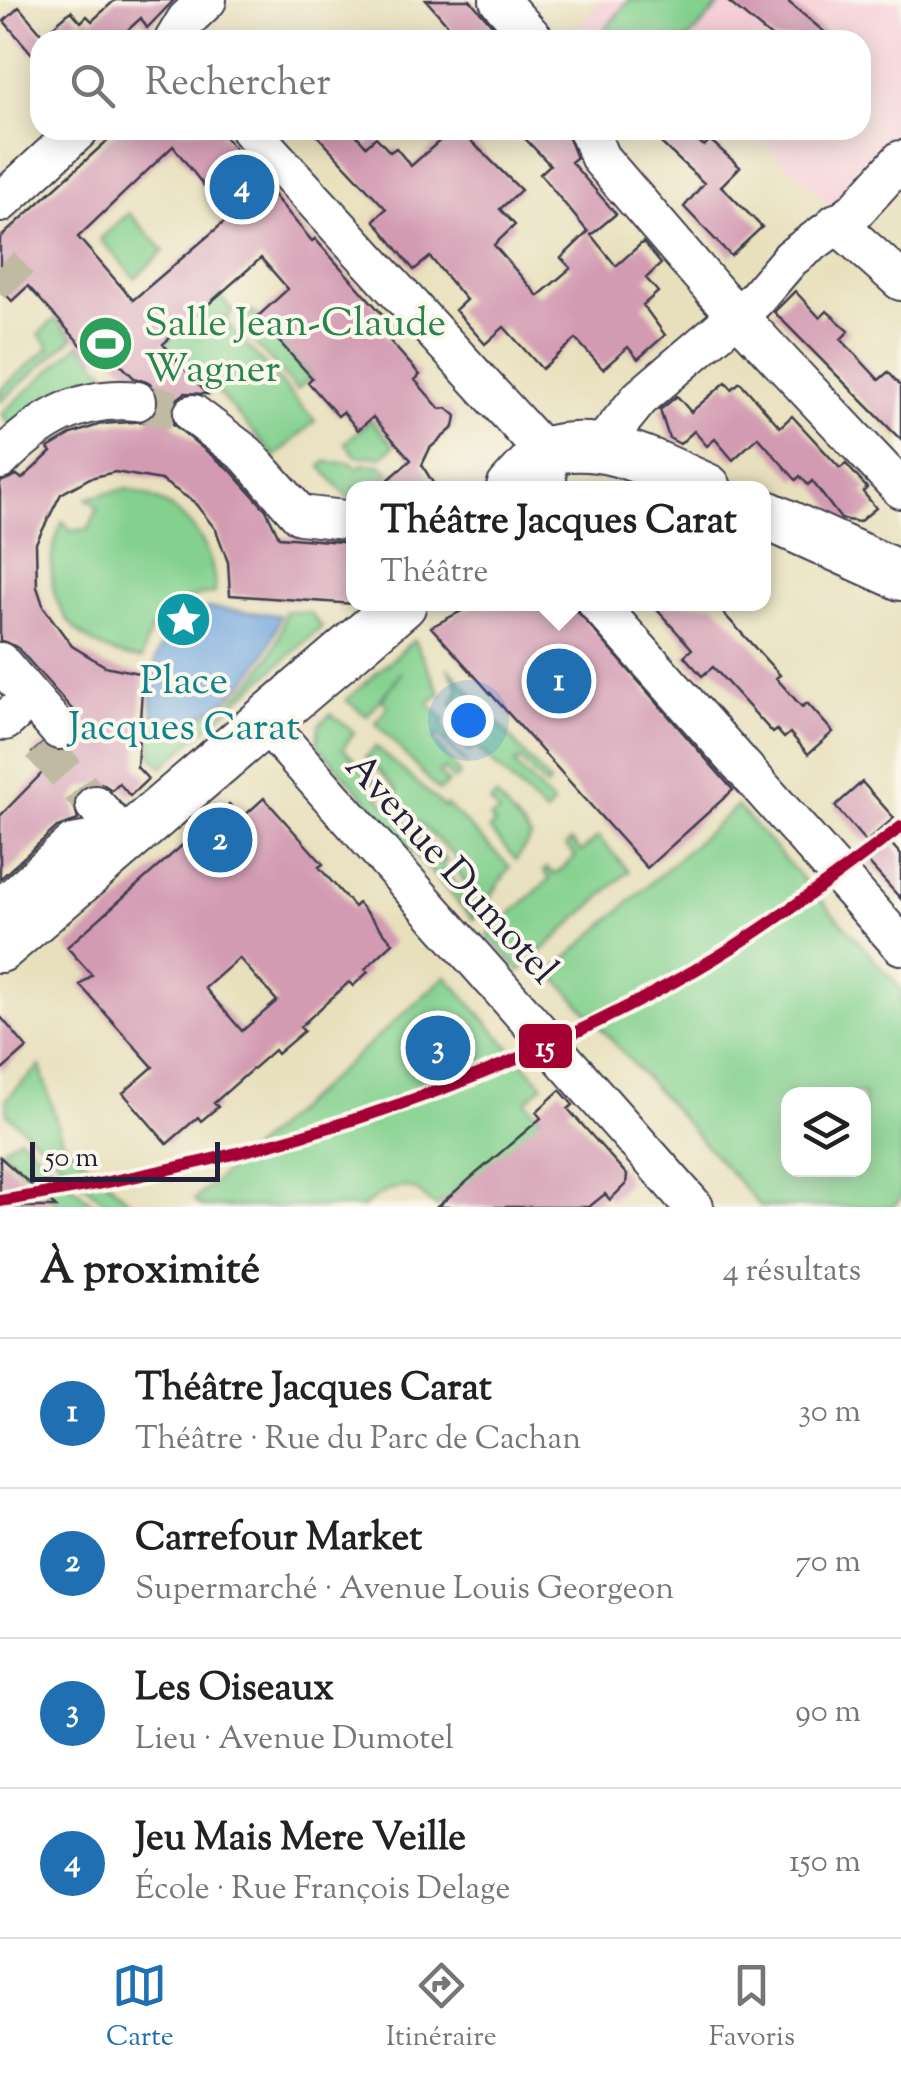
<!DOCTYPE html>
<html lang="fr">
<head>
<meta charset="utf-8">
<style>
  :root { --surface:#fff; --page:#f2f2f2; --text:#222; --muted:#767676; --line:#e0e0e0; --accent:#1f6fb2 }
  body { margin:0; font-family:"Sorts Mill Goudy",serif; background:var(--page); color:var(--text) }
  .controls { position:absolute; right:30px; bottom:30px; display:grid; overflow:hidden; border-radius:20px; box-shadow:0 5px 25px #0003 }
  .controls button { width:90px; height:90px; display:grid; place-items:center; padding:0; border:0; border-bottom:2px solid var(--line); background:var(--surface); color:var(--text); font:50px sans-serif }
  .scale { position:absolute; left:30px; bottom:25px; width:190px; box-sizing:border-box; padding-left:10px; border:5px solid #22223b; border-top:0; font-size:28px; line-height:35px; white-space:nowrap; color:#22223b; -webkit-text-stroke:8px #fbf7ec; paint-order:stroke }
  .you { position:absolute; left:468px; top:720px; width:35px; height:35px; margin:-25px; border:8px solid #fff; border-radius:50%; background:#1a73e8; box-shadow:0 0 0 15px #1a73e833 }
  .badge { display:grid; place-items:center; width:65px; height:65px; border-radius:50%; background:var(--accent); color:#fff; font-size:32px; font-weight:700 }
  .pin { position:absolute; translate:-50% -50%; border:5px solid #fff; box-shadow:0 2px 10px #0006 }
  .popup { position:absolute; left:346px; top:481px; width:425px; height:130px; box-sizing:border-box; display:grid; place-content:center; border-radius:20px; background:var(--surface); filter:drop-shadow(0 2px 8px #0005); font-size:32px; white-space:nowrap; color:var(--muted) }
  .popup b { font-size:38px; color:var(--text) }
  .popup::after { content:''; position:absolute; left:50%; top:100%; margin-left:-20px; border:20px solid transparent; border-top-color:var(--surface) }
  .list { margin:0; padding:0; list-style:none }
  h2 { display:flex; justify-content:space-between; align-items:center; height:130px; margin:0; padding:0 40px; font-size:42px }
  h2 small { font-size:32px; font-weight:400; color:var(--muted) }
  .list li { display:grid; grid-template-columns:65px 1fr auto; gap:30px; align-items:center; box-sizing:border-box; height:150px; padding:0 40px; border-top:2px solid var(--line) }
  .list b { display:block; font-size:38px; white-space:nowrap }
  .list p { margin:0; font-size:32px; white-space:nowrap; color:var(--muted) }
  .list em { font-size:32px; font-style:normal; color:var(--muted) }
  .icon { flex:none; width:55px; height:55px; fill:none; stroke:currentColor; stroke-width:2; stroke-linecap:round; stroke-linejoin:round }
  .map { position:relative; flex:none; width:901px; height:1207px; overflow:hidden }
  .search { position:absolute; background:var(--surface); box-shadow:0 5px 25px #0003; left:30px; right:30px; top:30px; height:110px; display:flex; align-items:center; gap:25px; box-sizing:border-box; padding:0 35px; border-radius:30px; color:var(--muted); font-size:38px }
  .sheet { height:730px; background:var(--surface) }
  nav { display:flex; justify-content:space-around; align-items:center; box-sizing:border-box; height:140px; border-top:2px solid var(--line); background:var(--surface); font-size:28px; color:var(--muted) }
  nav a { display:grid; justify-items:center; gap:5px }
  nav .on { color:var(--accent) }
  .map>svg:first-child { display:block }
  .built { fill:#f6cfd8 }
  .green { fill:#84d18f; stroke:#537a65; stroke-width:2.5; fill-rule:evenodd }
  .water { fill:#70a5dd; stroke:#49648c; stroke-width:2.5 }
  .building { fill:#d39bb2; fill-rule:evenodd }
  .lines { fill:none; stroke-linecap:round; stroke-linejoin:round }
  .minor-tunnel { stroke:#c0baa3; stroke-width:38; stroke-dasharray:38 19; stroke-linecap:butt }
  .minor-casing { stroke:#403e4e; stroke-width:42 }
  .major-casing { stroke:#403e4e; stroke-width:52 }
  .minor { stroke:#fff; stroke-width:38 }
  .major { stroke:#fff; stroke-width:48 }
  .metro-1-casing { stroke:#fbf7ec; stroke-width:20 }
  .metro-1 { stroke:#a50034; stroke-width:12 }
  .labels { text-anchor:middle; stroke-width:8; stroke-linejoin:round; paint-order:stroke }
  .leisure-label { font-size:40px; fill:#27864d; stroke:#fbf7ec; text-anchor:start }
  .culture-label { font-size:40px; fill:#0d838f; stroke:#fbf7ec }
  .street-label { font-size:40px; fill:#22223b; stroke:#fbf7ec }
  .line-badge { stroke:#fbf7ec; stroke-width:4 }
  .badge-label { font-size:28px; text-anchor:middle; font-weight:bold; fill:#fff }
</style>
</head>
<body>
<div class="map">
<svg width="901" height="1207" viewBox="0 0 901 1207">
  <rect width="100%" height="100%" fill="#fbf7ec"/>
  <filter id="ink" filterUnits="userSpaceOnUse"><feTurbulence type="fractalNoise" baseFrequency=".01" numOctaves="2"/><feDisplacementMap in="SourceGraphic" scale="20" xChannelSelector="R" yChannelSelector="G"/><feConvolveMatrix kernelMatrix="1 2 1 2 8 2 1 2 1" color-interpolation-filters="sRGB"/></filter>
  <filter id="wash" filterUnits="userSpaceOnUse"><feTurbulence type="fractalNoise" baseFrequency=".0048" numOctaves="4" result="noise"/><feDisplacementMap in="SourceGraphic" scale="40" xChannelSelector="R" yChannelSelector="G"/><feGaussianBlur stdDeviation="2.25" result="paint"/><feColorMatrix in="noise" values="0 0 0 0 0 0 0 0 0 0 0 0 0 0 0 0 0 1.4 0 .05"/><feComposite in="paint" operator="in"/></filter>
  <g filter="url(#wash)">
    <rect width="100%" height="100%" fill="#e8e0bd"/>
    <!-- built -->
    <path class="built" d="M600 0H901V137L831 206 750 130H861V40H578L571 35Z"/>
    <!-- green -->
    <path class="green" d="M629 0H724L688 40H596Z
      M129 213 164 251 135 278 100 239Z
      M219 295 233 312 225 321 315 421 275 457 215 389 207 394 167 348 168 340Z
      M252 311 311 377 297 390 242 329 243 319Z
      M55 319 73 338 0 402V390L50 347 39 334Z
      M80 344 124 393 17 432 1 414Z
      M371 420 394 446 382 457 356 456 345 443Z
      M325 462 352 463 357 468 362 464 381 465 390 474 373 488H354V504L321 467Z
      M126 489C179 502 214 536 215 593 174 598 149 617 142 659 68 650 31 590 63 521L71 531 89 529 98 508 87 498Z
      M285 611 310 613 322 627 162 767 151 755 153 732C216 722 276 679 285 611Z
      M414 640 441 694 428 703 445 720 441 725 451 736 446 741 467 764 438 735 433 738 460 775 454 780 444 769 439 773 448 783 439 791 376 723 388 706 382 699 402 672 367 716 346 700Z
      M448 667 550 783 546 787 520 760 514 764 553 804 546 814 475 746 468 752 458 742 468 728 452 704 459 689Z
      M331 714 354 732 343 748 386 792 378 797 447 861 441 863 477 916 473 919 317 744 319 725Z
      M376 747 444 807 447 805 510 867 483 908 454 866 459 860 392 798 398 791 366 757Z
      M496 796 531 837 516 860 489 829 495 824 490 818 499 813 490 802Z
      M737 806 901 989V1199L892 1207H761L551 972ZM788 1094H864V1170H788Z
      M598 837 629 871 520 971 487 935 550 879 544 871 547 868 555 875 576 856 566 846 571 841 581 852Z
      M446 976 543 1085 526 1101 543 1121 437 1207C429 1204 426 1197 418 1192 400 1180 377 1195 363 1207H202L194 1200Z
      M40 1066 62 1140 136 1207H110L7 1114 6 1099Z
      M19 1137 96 1207H60L1 1150Z"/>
    <!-- water -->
    <path class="water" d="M210 608 280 615C265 674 218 722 155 725 144 680 157 614 210 608Z"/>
    <g id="blocks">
      <!-- building -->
      <path class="building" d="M115 0H174L147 28 141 18 117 40H40V47L32 54 4 21 19 7 43 35 71 11 81 22 87 16 92 21Z
        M426 0H470L505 40H461Z
        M726 0H786L834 40H775Z
        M119 130H219L312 241 315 239 383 315 374 323 420 375 415 380 440 409 447 408 456 416 454 427 430 448 422 465 436 488H379L411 460 373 417 358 430 343 412 338 416 308 382 312 378 257 317 288 289 261 258 163 344 207 394 185 393 176 400 173 424 231 471 266 510 279 537 354 543V604L230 595 228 562 216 530 194 502 161 480 115 472 90 478 61 494 36 543 37 587 44 608 72 646 105 666 143 674 137 767 148 779 130 796 119 783 112 790 101 783 81 788 73 799 78 820 57 827 0 879V816L46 769 32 753 42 744 53 751 73 748 81 727 78 716 17 647 0 640V482L17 475 22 479 51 452 48 448 72 434 101 424 147 421 159 401 150 383 134 378 106 350 95 360 28 286 12 301 0 288V238ZM173 146 229 218 133 300 78 237Z
        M312 130H352L366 146 376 137 390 152 396 148 411 166 452 130 462 139 466 136 521 190 500 209 515 225 494 245 538 296 571 268 561 258 588 232 540 174 550 165 517 130H565L576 158 571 162 616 214 591 235 616 266 643 242 661 264 646 278 658 292 643 305 665 335 638 359 628 347 603 369 576 339 542 369 504 327 485 344 455 310 466 300 430 257 414 270 374 220 386 209Z
        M647 130H686L704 146 710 140 740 167 721 186 762 227 731 256 684 207 704 183Z
        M795 291 820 318 827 311 849 331 841 339 879 380 888 372 901 386V440L774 312Z
        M726 382 732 389 740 382 780 427 792 416 840 468 846 464 867 488 863 492 876 508 859 522 841 519 812 481 808 485 800 476 796 480 758 437 733 460 715 439 707 446 694 431 680 444 669 438 660 410 677 396 691 412Z
        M475 604H571L733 790 647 868 431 627Z
        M652 604H715L780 675 776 678 802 707 807 703 833 732 808 754 790 733 784 738 777 730 773 733 713 667 702 676 684 656 692 649Z
        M862 782 894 818 866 842 835 806Z
        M264 798 323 864 319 867 354 907 358 903 393 943 365 969 368 972 353 986 349 982 300 1027 304 1031 277 1054 274 1050 214 1103 218 1107 201 1121 198 1117 167 1144 123 1093 153 1067 80 985 92 975 67 947 229 804 242 818ZM239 958 277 1001 242 1031 205 988Z
        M887 839 901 855V899L865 859Z
        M0 1016 27 1048 0 1072Z
        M560 1090 573 1105 568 1109 627 1175 626 1184 610 1200 605 1194 589 1207H437L541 1118 536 1112Z
        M0 1157 56 1207H0Z"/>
    </g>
  </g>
  <g filter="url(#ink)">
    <use href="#blocks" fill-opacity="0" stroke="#403e4e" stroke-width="2.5"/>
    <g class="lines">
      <!-- minor-tunnel -->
      <path class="minor-tunnel" d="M0 265 19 286
        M137 401 193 414
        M41 745 95 805"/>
      <defs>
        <path id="minor" d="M499 0 535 40
          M174 40 186 20 207 0
          M250 130 544 452 548 488
          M588 130 600 158 718 295 901 489
          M0 203 79 130
          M836 223 901 281
          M193 414 246 454 300 515 354 521
          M600 447 640 398 755 300 791 258 855 211 901 160
          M0 460C39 420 81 395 137 401
          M598 604 901 945
          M0 662 59 730
          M5 721 14 713
          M264 721 694 1207
          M95 805 126 839
          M0 909 72 844 96 840"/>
        <path id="major" d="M511 488 544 452C602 434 656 466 707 488
          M764 514 901 576
          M0 948 402 604"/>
      </defs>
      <!-- minor casing -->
      <use href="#minor" class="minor-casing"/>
      <!-- major casing -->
      <use href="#major" class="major-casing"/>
      <!-- minor -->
      <use href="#minor" class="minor"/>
      <!-- major -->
      <use href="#major" class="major"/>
      <defs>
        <path id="metro-1" d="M0 1201C249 1162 475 1096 695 970 768 928 834 877 901 827"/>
      </defs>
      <!-- metro-1 casing -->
      <use href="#metro-1" class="metro-1-casing"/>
      <!-- metro-1 -->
      <use href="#metro-1" class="metro-1"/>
    </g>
  </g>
  <!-- icons -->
  <defs>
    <symbol id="stadium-disc" viewBox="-11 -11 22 22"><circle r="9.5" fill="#2e9e5b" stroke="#fbf7ec"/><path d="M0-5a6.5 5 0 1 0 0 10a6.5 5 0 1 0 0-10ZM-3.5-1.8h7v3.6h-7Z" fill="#fff"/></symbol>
    <symbol id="sight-disc" viewBox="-11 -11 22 22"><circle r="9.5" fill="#0f9aa8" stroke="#fbf7ec"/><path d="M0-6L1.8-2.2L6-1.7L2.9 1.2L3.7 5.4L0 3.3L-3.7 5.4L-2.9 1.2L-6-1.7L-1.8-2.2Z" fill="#fff"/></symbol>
  </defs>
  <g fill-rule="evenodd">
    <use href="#stadium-disc" x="74" y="312" width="63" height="63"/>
    <use href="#sight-disc" x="152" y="588" width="63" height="63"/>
  </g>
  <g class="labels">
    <!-- leisure labels -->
    <g class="leisure-label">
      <text x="144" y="335">Salle Jean-Claude<tspan x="144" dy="46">Wagner</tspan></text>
    </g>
    <!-- culture labels -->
    <g class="culture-label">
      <text x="184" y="693">Place<tspan x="184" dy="46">Jacques Carat</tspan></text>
    </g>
    <!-- street labels -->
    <g class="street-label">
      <text transform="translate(453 867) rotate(48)" y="14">Avenue Dumotel</text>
    </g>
  </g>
  <rect class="line-badge" x="517" y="1022" width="57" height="48" rx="10" fill="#a50034"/>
  <g class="badge-label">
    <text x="545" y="1056">15</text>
  </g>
</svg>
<div class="controls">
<button><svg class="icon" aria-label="layers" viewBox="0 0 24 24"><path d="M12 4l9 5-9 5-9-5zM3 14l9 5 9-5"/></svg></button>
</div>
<div class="scale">50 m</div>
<div class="you"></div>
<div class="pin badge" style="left:559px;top:681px">1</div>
<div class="popup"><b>Théâtre Jacques Carat</b>Théâtre</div>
<div class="pin badge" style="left:220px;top:840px">2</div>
<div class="pin badge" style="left:438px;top:1048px">3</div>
<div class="pin badge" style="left:242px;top:187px">4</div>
<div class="search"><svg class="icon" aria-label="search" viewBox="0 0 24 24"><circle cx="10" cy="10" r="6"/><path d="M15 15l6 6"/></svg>Rechercher</div>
</div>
<section class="sheet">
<h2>À proximité<small>4 résultats</small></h2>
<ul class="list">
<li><span class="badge">1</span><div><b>Théâtre Jacques Carat</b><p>Théâtre · Rue du Parc de Cachan</p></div><em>30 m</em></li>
<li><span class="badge">2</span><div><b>Carrefour Market</b><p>Supermarché · Avenue Louis Georgeon</p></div><em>70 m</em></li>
<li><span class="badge">3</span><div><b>Les Oiseaux</b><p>Lieu · Avenue Dumotel</p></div><em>90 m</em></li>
<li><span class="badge">4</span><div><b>Jeu Mais Mere Veille</b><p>École · Rue François Delage</p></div><em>150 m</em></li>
</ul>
</section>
<nav>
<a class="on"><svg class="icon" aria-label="map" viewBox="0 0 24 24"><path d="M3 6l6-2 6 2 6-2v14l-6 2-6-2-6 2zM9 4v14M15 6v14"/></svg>Carte</a>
<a><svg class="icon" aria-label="directions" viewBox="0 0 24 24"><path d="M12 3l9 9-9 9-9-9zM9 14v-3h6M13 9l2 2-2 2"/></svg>Itinéraire</a>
<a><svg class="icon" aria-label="saved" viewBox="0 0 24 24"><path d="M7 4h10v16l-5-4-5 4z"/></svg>Favoris</a>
</nav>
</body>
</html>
